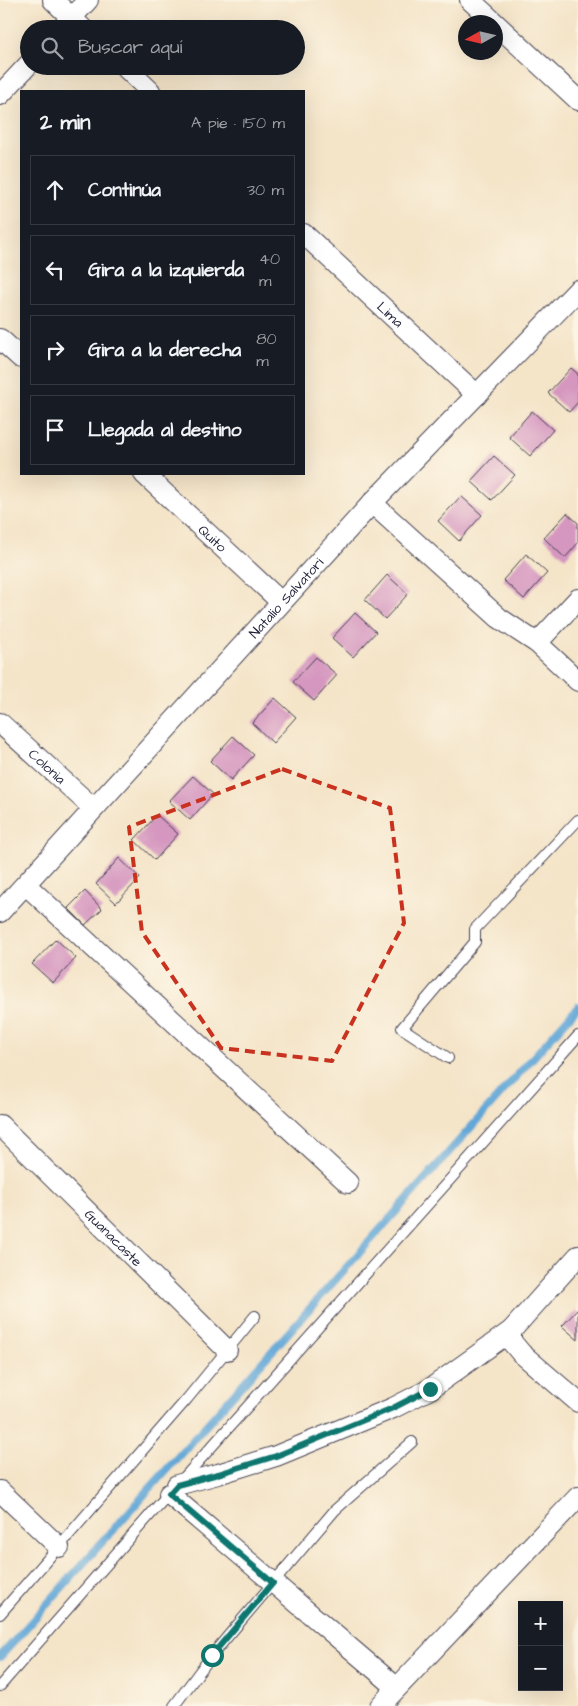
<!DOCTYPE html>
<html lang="es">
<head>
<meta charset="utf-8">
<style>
  :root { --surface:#171b24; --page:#242831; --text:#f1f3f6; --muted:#9ea1a6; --line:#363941 }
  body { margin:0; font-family:"Architects Daughter",sans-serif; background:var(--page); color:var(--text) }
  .controls { position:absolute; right:15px; bottom:15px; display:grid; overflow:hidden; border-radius:0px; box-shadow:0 5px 20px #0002 }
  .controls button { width:45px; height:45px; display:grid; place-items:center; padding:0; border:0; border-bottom:1px solid var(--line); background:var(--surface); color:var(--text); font:25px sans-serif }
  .compass { position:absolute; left:458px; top:15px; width:45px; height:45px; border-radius:50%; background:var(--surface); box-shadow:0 5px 20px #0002; rotate:262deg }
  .stop { position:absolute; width:15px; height:15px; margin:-11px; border:4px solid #0f766e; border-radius:50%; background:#fff }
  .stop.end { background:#0f766e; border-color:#fff; box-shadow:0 1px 5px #0008 }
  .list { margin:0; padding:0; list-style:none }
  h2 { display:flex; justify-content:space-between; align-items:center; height:65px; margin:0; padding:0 20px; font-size:21px }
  h2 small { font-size:16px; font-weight:400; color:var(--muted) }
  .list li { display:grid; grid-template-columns:32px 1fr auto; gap:15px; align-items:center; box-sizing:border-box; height:70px; margin:0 10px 10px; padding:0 10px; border:1px solid var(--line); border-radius:0px }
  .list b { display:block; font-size:19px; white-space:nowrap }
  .list em { font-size:16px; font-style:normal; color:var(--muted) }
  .icon { flex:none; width:28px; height:28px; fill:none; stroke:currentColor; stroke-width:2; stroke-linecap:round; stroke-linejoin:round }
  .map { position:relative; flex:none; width:578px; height:1706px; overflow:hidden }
  .search { position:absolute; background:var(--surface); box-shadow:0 5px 20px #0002; left:20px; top:20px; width:285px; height:55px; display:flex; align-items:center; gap:12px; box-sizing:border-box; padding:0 18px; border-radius:28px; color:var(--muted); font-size:19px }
  .panel { position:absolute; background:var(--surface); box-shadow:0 5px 20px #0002; left:20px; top:90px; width:285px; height:385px; border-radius:0px }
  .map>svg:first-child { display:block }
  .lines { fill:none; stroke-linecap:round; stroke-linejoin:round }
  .stream { stroke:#62a7d7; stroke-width:8 }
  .building { fill:#d596bf }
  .lane-casing { stroke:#423f50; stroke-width:12 }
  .street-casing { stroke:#423f50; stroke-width:22 }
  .lane { stroke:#fff; stroke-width:10 }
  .street { stroke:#fff; stroke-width:20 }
  .route { stroke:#0f766e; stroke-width:6 }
  .marked { fill:none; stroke:#c8321e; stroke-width:4; stroke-dasharray:10 6; stroke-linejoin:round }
  .labels { text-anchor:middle; stroke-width:4; stroke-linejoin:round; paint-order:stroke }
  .street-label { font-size:14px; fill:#22223b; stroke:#fcf5e5 }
</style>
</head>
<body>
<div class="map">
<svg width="578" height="1706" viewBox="0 0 578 1706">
  <rect width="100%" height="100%" fill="#fcf5e5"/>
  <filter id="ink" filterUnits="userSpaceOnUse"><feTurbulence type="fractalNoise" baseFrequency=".02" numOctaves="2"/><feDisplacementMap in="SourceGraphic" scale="10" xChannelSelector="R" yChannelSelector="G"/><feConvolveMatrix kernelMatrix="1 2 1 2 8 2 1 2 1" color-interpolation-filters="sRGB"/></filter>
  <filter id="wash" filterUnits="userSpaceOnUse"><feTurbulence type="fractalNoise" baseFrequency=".0096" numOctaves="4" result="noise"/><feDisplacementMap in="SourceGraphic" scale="20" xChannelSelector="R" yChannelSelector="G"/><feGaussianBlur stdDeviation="1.12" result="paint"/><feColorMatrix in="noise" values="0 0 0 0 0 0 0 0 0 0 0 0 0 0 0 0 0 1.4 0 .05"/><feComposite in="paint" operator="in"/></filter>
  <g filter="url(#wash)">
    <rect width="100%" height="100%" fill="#f4e4c8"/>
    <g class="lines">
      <!-- stream -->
      <path class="stream" d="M0 1657 578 1007"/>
    </g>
    <g id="blocks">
      <!-- building -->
      <path class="building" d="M571 368 578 374V402L569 412 548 393Z
        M532 411 553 430 530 456 509 437Z
        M494 456 515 475 492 500 471 481Z
        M461 496 482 515 459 541 438 521Z
        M567 513 578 523V543L565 558 544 538Z
        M526 554 547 573 524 599 503 580Z
        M387 575 408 594 385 619 365 600Z
        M355 613 376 632 353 657 332 638Z
        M316 657 337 675 314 701 293 682Z
        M275 698 296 717 273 743 252 723Z
        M233 736 254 755 231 780 210 761Z
        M193 776 213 794 190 820 169 801Z
        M157 815 178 834 155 860 134 840Z
        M119 858 140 878 116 903 96 884Z
        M85 891 102 909 85 925 68 908Z
        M56 939 76 958 53 983 32 964Z
        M578 1309V1340L562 1326Z"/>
    </g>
  </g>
  <g filter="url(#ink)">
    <use href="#blocks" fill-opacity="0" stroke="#423f50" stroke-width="1"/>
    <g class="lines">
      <defs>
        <path id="lane" d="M448 1058 402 1028 475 942V929L578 820
          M181 1481 578 1036
          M0 1614 187 1399 255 1316
          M0 1686 171 1491
          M174 1706 212 1655 335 1510 412 1442"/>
        <g id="street">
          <path d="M53 0 83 29"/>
          <path d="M470 0 494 22"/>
          <path d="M496 24 578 100"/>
          <path d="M61 29 88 0"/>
          <path d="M124 66 150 91"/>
          <path d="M0 95 29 64"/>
          <path id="s1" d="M304 234 477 395"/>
          <path d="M0 339 21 358"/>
          <path id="s2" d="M144 474 281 602"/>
          <path d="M372 503 499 618 537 643 578 681"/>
          <path d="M537 643 578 599"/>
          <path id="s3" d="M0 723 93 808"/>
          <path d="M26 885 348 1183"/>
          <path id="s4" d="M0 912 372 503 578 290"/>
          <path id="s5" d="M0 1125 227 1350"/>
          <path d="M511 1331V1341L521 1353 578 1402"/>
          <path d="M177 1485 218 1474 276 1456 393 1408 430 1389 511 1331 578 1256"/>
          <path d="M0 1491 59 1547"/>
          <path d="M169 1494 396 1687"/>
          <path d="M380 1706 578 1497"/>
        </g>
      </defs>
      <!-- lane casing -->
      <use href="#lane" class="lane-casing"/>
      <!-- street casing -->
      <use href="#street" class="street-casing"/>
      <!-- lane -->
      <use href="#lane" class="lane"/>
      <!-- street -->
      <use href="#street" class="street"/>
    </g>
  </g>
  <g class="lines" filter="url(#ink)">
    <!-- route -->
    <path class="route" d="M212 1655 273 1583 169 1494 177 1485 218 1474 276 1456 393 1408 430 1389"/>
  </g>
  <!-- marked area -->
  <path class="marked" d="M282 769 390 808 404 923 332 1061 221 1048 142 932 129 827Z"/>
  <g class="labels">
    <!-- street labels -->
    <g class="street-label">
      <text dy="5" stroke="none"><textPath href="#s1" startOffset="118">Lima</textPath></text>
      <text dy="5" stroke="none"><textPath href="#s2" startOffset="94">Quito</textPath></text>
      <text dy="5" stroke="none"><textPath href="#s4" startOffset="425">Natalio Salvatori</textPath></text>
      <text dy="5" stroke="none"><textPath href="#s3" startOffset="64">Colonia</textPath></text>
      <text dy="5" stroke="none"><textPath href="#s5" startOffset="160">Guanacaste</textPath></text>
    </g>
  </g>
</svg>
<div class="controls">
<button>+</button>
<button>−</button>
</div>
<svg class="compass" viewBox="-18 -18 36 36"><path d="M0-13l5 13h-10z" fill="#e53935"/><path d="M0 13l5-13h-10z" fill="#9ea1a6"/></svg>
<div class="stop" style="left:212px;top:1655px"></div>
<div class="stop end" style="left:430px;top:1389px"></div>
<div class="search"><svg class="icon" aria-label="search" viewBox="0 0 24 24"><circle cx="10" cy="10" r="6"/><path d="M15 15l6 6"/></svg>Buscar aquí</div>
<section class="panel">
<h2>2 min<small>A pie · 150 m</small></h2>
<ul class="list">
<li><svg class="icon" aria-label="ahead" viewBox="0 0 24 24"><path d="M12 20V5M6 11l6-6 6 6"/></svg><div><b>Continúa</b></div><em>30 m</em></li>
<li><svg class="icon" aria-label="left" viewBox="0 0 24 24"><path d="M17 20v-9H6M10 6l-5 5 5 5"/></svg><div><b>Gira a la izquierda</b></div><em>40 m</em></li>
<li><svg class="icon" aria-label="right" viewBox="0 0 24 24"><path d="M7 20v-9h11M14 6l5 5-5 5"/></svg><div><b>Gira a la derecha</b></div><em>80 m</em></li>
<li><svg class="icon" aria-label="arrive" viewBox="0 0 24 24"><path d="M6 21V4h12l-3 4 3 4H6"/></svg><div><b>Llegada al destino</b></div></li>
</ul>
</section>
</div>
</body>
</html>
